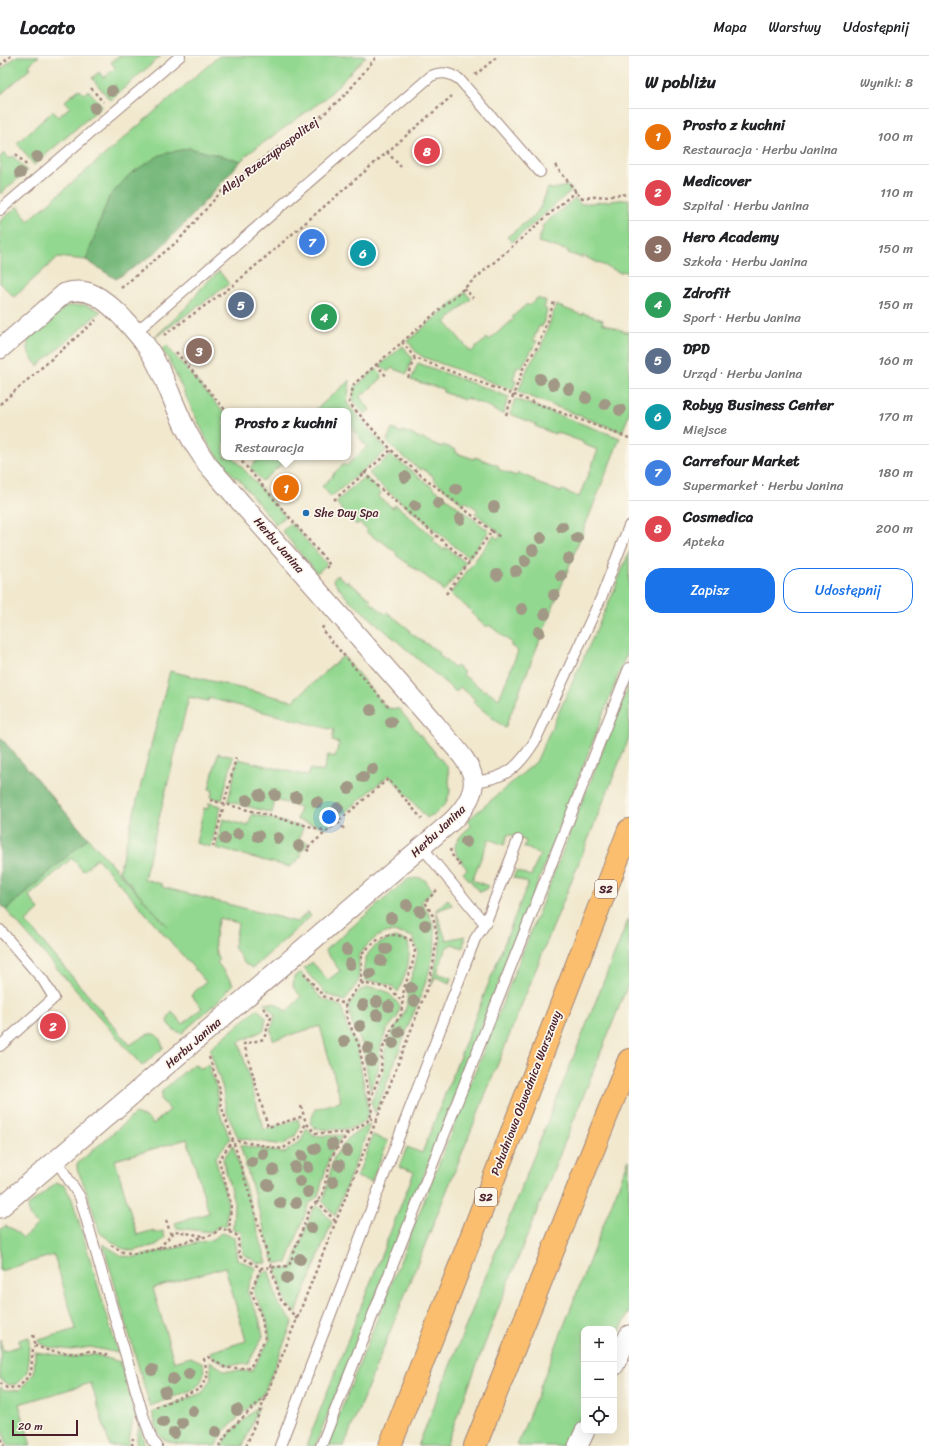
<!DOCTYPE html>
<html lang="pl">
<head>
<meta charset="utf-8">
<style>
  :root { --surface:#fff; --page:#f6f6f6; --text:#202124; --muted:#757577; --line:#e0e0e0; --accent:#1a73e8 }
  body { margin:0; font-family:Sriracha,sans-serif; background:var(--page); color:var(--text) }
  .controls { position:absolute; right:12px; bottom:12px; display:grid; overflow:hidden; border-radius:8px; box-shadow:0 4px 16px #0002 }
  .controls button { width:36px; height:36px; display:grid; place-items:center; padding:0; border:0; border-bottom:1px solid var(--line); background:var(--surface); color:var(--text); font:20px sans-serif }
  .scale { position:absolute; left:12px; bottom:10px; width:66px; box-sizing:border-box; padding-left:4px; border:2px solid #4a1f2b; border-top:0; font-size:11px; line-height:14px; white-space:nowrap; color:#4a1f2b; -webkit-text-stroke:3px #fbf7ec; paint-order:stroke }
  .you { position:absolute; left:329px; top:761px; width:14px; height:14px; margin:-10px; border:3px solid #fff; border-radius:50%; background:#1a73e8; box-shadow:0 0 0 6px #1a73e833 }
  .badge { display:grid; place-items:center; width:26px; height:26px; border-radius:50%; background:var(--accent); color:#fff; font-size:13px; font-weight:700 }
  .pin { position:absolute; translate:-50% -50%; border:2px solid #fff; box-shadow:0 1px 4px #0006 }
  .popup { position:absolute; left:221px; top:352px; width:130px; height:52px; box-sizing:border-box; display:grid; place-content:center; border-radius:8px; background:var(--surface); filter:drop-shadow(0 1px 3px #0005); font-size:13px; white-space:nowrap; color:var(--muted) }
  .popup b { font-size:15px; color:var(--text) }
  .popup::after { content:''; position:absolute; left:50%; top:100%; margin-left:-8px; border:8px solid transparent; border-top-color:var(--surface) }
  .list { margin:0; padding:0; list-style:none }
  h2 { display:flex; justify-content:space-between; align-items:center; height:52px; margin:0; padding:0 16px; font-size:17px }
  h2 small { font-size:13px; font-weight:400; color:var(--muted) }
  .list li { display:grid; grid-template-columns:26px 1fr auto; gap:12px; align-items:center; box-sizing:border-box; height:56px; padding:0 16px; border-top:1px solid var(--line) }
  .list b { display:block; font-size:15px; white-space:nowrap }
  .list p { margin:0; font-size:13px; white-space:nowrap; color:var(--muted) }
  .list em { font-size:13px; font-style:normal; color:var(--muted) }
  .actions { display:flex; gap:8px; padding:12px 16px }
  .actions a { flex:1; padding:9px 0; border:1px solid var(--accent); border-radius:16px; text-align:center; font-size:14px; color:var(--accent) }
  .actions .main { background:var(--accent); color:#fff }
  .icon { flex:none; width:22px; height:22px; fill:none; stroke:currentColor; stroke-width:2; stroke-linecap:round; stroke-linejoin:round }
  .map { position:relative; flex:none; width:629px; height:1390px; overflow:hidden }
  header { display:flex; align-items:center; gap:24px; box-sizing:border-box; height:56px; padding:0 20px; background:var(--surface); border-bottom:1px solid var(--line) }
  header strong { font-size:19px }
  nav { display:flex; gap:22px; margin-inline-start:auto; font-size:14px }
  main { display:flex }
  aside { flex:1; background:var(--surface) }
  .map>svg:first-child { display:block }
  .green { fill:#93d890; stroke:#6e7c5e }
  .forest { fill:#76b87a; stroke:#606c52 }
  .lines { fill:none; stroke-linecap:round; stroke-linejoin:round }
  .lane-casing { stroke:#9e847c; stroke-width:12 }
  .street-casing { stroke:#9e847c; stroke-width:21 }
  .highway-casing { stroke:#9e847c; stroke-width:24 }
  .path { stroke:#9e847c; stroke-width:2.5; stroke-dasharray:3 3; stroke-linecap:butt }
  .lane { stroke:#fff; stroke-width:10 }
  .street { stroke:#fff; stroke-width:19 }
  .highway { stroke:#fabe6e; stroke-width:22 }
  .tree { fill:#a19885 }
  .poi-dot { fill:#1f6fb2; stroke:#fbf7ec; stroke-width:1.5 }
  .labels { text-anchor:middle; stroke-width:3.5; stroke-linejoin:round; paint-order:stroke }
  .shield { fill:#fbf7ec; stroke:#7f6065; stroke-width:1 }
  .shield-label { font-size:11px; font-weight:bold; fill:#4a1f2b }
  .street-label { font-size:12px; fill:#4a1f2b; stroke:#fbf7ec }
  .poi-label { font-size:12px; fill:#4a1f2b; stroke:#fbf7ec; text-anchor:start }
</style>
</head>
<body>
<header>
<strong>Locato</strong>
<nav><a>Mapa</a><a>Warstwy</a><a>Udostępnij</a></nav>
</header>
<main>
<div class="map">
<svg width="629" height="1390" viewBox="0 0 629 1390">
  <rect width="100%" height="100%" fill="#fbf7ec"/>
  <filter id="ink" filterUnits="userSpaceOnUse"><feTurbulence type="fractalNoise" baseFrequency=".025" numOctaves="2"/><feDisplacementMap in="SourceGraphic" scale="8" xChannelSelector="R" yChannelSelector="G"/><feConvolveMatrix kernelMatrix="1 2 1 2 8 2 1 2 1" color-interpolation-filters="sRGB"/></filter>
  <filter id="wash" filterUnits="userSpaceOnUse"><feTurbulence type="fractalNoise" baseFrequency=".012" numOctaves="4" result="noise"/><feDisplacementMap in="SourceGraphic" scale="16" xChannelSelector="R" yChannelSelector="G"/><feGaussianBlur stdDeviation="0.9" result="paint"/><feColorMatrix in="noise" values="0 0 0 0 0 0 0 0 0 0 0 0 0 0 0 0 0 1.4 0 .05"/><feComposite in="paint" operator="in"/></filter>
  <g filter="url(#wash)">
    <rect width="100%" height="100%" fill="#f1e8ce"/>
    <!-- green -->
    <path class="green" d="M17 0H39L29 9 31 12 0 39V14Z
      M118 0H161L110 44 92 22 99 16 104 22 115 12 111 6Z
      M219 0H366L326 42 249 97 241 105 189 92 109 141 86 204 58 201 14 241 0 227V165L18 150 28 165Z
      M79 33 84 38 88 34 102 50 34 109 17 87 53 55 58 61 70 51 65 45Z
      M4 97 9 103 13 100 27 115 0 138V101Z
      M568 130 572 134 512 186 507 181 535 159 541 150 548 132 553 133Z
      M575 142 580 148 629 143V218L622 215 621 217 583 200 582 202 568 197 569 195 538 186 543 173 542 170Z
      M219 215 229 228 154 282 188 250 202 231Z
      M465 236 471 243 445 266 471 296 487 282 489 284 514 263 512 261 527 248 529 250 537 242 546 245 544 252 547 254 542 271 539 270 533 284 537 285 521 312 517 310 513 324 516 325 513 334 423 301 416 296 408 285Z
      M85 249 101 255 38 310C30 301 25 294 29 282L66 250Z
      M556 249 582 259 583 257 603 264 602 267 629 277V359L622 376 518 336 528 311 541 291Z
      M166 289 224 357V401H233L285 460 276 469 237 421 235 422 209 389 168 302 162 293Z
      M403 290 412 302 407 318 392 312 388 316 380 309Z
      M418 307 509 341 503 358 493 354V352L466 342 464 344 443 336V333L411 324Z
      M376 313 382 319 381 323 360 341 370 354 364 358 353 344 355 331Z
      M350 324 347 347 387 394 331 441 322 430 333 420 332 419 344 408 346 410 367 391 348 368V355H314Z
      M515 343 620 382 505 672 473 646 475 643 460 631 456 636 347 542 333 524 337 519 346 526 347 525 371 543 369 545 385 558 387 556 410 574 409 576 440 597 439 599 454 612 456 610 464 616 462 618 484 635 486 634 499 643 518 595 510 589 512 587 489 569 487 571 471 557 472 555 450 538 494 479 498 483 501 478 475 457 478 454 465 445 463 448 433 423 434 421 422 412 421 414 397 396 387 385 392 373 402 377 403 375 442 391 443 389 456 394V397L474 403 475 401 499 410 498 413 516 420 518 417 535 424 534 426 561 436 562 434 579 441 598 394 583 388V386L556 376 555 378 535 370 536 368 510 358Z
      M391 399 489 475 469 502 378 427 369 417Z
      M261 401H290L262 425 250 411Z
      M365 420 381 437 378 441 393 452 395 449 397 450 435 482 433 485 444 494 446 491 466 507 443 536 441 534 442 532 396 499 397 497 380 484 379 485 366 476 368 474 359 467 357 469 341 456 342 454 336 446Z
      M291 467 327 508 317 517 282 475Z
      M629 496V592L431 1101 315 1390H306L414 1116 399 1111 407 1091 422 1097 528 827 513 821 516 815 531 820 540 798 524 791 526 785 508 778 504 789 489 783 472 824 488 830 486 833 480 836 463 817 467 813C450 792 451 788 471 770L468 764 536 706 614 535Z
      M343 600 387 652 399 653 448 712 450 736 446 747 433 760 431 759 427 762 389 719 327 772 297 764 300 751 275 744 272 757 228 745 238 703 308 720 310 713 323 716 328 699 335 701 339 687 332 685 334 674 209 642 208 645 189 641 144 823 162 828V831L297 866 308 856 311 860 253 912 245 908 234 891 238 867 219 862C215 876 212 891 219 904L217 906 233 928 225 936 226 938 182 977C171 975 163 965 172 956L183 968 202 952 191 939 206 926 97 802 83 815 72 802 29 840 39 854 26 866 130 989C143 981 157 967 163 992L142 1010 6 854 88 782 168 871 119 815 170 615 293 645Z
      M629 628V682L344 1390H327Z
      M218 697 233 701 222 744 211 741 213 734 209 733Z
      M209 747 221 750 211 791 196 787 204 752 208 753Z
      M252 758 303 771 299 784 309 787 300 797 302 800 290 811 216 792 223 763 248 770Z
      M420 822 425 824 433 835 421 846C428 856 434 866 435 879 436 906 420 941 410 966 398 997 387 1027 375 1057L371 1046 384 1015V997L394 973 402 963 407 948 408 930 414 913 418 895 413 881C384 871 379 877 359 898V924L345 945 326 938 304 913 312 906 328 924 340 915 325 894 408 823Z
      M448 843 452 849 436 855 446 884 465 880 463 892 452 888 446 892 437 917 452 922 450 927 435 921 431 930 441 884 436 854Z
      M629 862V926L503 1240 446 1390H418Z
      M396 881 408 886C412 904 405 920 398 936L392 930 379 926 365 925C360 899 372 888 396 881Z
      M300 916 321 942 342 951 347 971 357 989 369 1058C360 1078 334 1073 316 1073L310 1067 315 1053 341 1045 320 970 273 984 271 976 275 959 264 947 278 948 286 956 301 941 293 931 294 921Z
      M367 932C385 931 389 937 400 950L398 960 386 975 380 994 378 1014 370 1035 363 990 352 968 348 950 359 935Z
      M257 953 266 961 264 974 239 986 264 1074 298 1063 300 1071 295 1080 283 1089 238 1082 226 1054 223 1033 211 998V992Z
      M193 1008 202 1013 208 1008 217 1034 218 1052 230 1083 215 1102 228 1147 226 1171 221 1169 211 1176 177 1172 175 1167 209 1157 187 1083 115 1104 137 1179 154 1174V1177L163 1175 165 1182 156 1189 133 1195 121 1192 100 1177 86 1133 77 1113V1108L135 1058 147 1062 153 1068 170 1054 161 1044 162 1035Z
      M370 1068 335 1160 322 1144 324 1142 334 1101 350 1080Z
      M307 1072 313 1080 343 1079 330 1099 318 1140 309 1148 287 1207H274L240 1089 284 1097 301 1085Z
      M373 1079 388 1085 371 1126 357 1121Z
      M233 1089 267 1207H258L243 1198 241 1176 233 1173 234 1147 223 1103Z
      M629 1103V1256L614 1287V1273H584V1354L568 1390H517Z
      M56 1127 64 1129 72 1143 118 1297 90 1291 72 1294 48 1291 40 1287 39 1284 76 1273 54 1199 0 1215V1174L5 1170 13 1173 23 1182 37 1169 29 1159 28 1150Z
      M317 1149 332 1166 296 1257 285 1245 276 1212 291 1213 313 1153Z
      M221 1177 234 1181 237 1203 256 1212 247 1235 259 1262 263 1280 248 1308 227 1309 211 1300 210 1296 246 1285 225 1211 153 1232 174 1306 191 1301 203 1307C205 1318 203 1326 194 1333L150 1350 103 1188 122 1200 136 1201 214 1183Z
      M269 1215 278 1248 293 1265 264 1337 223 1376 216 1390C202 1390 168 1390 160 1380 156 1373 155 1364 152 1356L202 1337 211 1323 210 1305 225 1315H252L270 1283 266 1261 253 1235 262 1217Z
      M29 1281 28 1316 16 1328 8 1329 0 1323V1284L3 1295 20 1290 19 1284Z
      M35 1296 73 1301 93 1298 120 1306 136 1361 133 1363 128 1390H110L91 1327 19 1348 31 1390H8L0 1369V1331L4 1334H20L34 1317Z
      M259 1350 243 1390H221L229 1378Z
      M139 1368 145 1390H136Z"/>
    <!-- forest -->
    <path class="forest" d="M189 92 241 105 189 163 154 198 116 223 86 204 109 141 130 118 160 99Z
      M0 681 88 782 6 854 0 847Z"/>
  </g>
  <g filter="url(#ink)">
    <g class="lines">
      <defs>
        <path id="lane" d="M0 154 180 0
          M136 276 431 20C442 15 449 17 459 23L540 116
          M474 726C507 722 518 712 535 685L601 542 629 470
          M422 791 485 868
          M0 874 43 924 54 942 0 990
          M56 1104 80 1141 143 1359 152 1384 157 1390
          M280 1390 475 883 485 868 518 784
          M321 1390 629 612"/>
        <path id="street" d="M0 293 65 237C89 230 104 243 120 259 130 270 141 281 149 294 166 320 174 352 189 379 194 389 201 398 207 408L436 669C466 706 494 723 452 765L0 1152
          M614 1310 629 1279
          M578 1390 585 1375"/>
        <path id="highway" d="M390 1390 629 774
          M475 1390 629 1004"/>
      </defs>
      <!-- lane casing -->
      <use href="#lane" class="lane-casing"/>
      <!-- street casing -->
      <use href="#street" class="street-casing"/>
      <!-- highway casing -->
      <use href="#highway" class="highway-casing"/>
      <!-- path -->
      <path class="path" d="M0 9 11 0
        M475 19 498 0
        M91 32 103 46
        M387 96 401 111
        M16 98 28 111
        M555 109 581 142 629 138
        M121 232 178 185 220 137 271 96 304 76 347 37 377 0
        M464 232 473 242
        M164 279 231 231 452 40
        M402 286 415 302 629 382
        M176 296 226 355
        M376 308 387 321
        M408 322 415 302
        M0 348 96 264
        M506 359 524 310 538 290 554 246
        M238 401 330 509 325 513
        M364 416 377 430 469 507
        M334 444 391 394
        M492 475 500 481
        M446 538 492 475 397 400 349 347 354 328 576 135
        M323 570 322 574 387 649 391 650
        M210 744 327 775
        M338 766 345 774
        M213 791 236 702
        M450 793 452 799 460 808 458 810
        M309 795 306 793 388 723 422 763
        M304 917 323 940 345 948
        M361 927 390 932 403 947
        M263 952 271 961 264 983 244 988 268 1071 304 1060
        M209 1001 219 1030 222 1052 233 1084 281 1244 297 1263
        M301 1050 306 1067
        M376 1065 428 930 433 910 437 879 433 860 425 846 437 834
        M317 1145 336 1166
        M166 1164 171 1179
        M229 1176 231 1148 219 1104 233 1084 282 1093 299 1082 306 1067 315 1077H348
        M111 1189 123 1196 137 1198 212 1179 221 1172 238 1180 239 1200 261 1212 289 1210 310 1153 322 1140 332 1100 348 1077 367 1066 372 1057 370 1044 381 1015 382 994 393 970 401 959 404 932 412 910 415 894 411 884C386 873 381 881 362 897L361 927 345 948 347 962 359 990 370 1044
        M159 1192 175 1175 204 1180
        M33 1279 36 1290
        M0 1327 7 1332 19 1331 31 1317 33 1292 36 1290 47 1294 75 1298 90 1295 110 1300
        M156 1351 200 1333 208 1319 204 1303 208 1301 226 1312H250L265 1283 262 1262 251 1235 261 1212
        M0 1377 4 1390
        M132 1390 133 1383
        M219 1390 229 1375 266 1339
        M246 1390 376 1065 370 1062"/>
      <!-- lane -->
      <use href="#lane" class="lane"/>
      <!-- street -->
      <use href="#street" class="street"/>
      <!-- highway -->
      <use href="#highway" class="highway"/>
    </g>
    <!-- trees -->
    <g class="tree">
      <circle cx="112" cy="35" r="6"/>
      <circle cx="95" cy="52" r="6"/>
      <circle cx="37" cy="101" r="6"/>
      <circle cx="20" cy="117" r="6"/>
      <circle cx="540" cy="323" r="6"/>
      <circle cx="553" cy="328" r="6"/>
      <circle cx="569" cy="333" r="6"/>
      <circle cx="586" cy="342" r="6"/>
      <circle cx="605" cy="348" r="6"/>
      <circle cx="620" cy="354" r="6"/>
      <circle cx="405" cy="421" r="6"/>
      <circle cx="456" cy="433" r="6"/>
      <circle cx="438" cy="447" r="6"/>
      <circle cx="415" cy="450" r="6"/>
      <circle cx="494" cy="451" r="6"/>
      <circle cx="460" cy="463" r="6"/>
      <circle cx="562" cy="471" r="6"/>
      <circle cx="541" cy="482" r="6"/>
      <circle cx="577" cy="482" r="6"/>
      <circle cx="533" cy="494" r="6"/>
      <circle cx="568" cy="503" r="6"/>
      <circle cx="525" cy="505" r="6"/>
      <circle cx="516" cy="515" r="6"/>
      <circle cx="497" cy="519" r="6"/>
      <circle cx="561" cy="520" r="6"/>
      <circle cx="554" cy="539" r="6"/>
      <circle cx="522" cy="553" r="6"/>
      <circle cx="545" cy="558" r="6"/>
      <circle cx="539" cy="576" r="6"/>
      <circle cx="371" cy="654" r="6"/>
      <circle cx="391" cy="666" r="6"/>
      <circle cx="372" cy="713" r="6"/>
      <circle cx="363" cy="721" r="6"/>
      <circle cx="349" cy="732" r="6"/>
      <circle cx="260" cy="739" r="6"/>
      <circle cx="275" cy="739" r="6"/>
      <circle cx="296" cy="741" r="6"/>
      <circle cx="247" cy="744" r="6"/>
      <circle cx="317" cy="746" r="6"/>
      <circle cx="338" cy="752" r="6"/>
      <circle cx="238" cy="778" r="6"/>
      <circle cx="258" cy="780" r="6"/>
      <circle cx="278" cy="782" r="6"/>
      <circle cx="225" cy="783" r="6"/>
      <circle cx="466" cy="786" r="6"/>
      <circle cx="299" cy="790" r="6"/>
      <circle cx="407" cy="849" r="6"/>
      <circle cx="420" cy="855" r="6"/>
      <circle cx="391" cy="862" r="6"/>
      <circle cx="425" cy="869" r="6"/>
      <circle cx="386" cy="893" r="6"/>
      <circle cx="347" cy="894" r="6"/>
      <circle cx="381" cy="905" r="6"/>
      <circle cx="350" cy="908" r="6"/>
      <circle cx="370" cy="918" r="6"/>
      <circle cx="411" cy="932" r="6"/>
      <circle cx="414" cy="945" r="6"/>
      <circle cx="377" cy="946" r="6"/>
      <circle cx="363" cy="949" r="6"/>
      <circle cx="389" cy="950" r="6"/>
      <circle cx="377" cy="959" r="6"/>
      <circle cx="360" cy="970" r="6"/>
      <circle cx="399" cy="976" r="6"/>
      <circle cx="344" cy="985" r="6"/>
      <circle cx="393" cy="987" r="6"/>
      <circle cx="368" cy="992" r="6"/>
      <circle cx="371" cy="1004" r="6"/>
      <circle cx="332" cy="1088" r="6"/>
      <circle cx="315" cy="1093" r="6"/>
      <circle cx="347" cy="1095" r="6"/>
      <circle cx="263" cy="1098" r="6"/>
      <circle cx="302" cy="1100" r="6"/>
      <circle cx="252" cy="1106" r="6"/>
      <circle cx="339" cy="1109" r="6"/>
      <circle cx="295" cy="1111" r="6"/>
      <circle cx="308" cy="1111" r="6"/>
      <circle cx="273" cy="1114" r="6"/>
      <circle cx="300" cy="1125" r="6"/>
      <circle cx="333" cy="1126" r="6"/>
      <circle cx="268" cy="1129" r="6"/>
      <circle cx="308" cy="1136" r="6"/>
      <circle cx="280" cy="1147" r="6"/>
      <circle cx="296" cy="1147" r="6"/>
      <circle cx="311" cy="1172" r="6"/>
      <circle cx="300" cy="1203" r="6"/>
      <circle cx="287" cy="1222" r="6"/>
      <circle cx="152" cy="1314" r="6"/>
      <circle cx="189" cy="1318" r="6"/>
      <circle cx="173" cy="1323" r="6"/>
      <circle cx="165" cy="1336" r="6"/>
      <circle cx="237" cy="1354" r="6"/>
      <circle cx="193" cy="1355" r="6"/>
      <circle cx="163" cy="1366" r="6"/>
      <circle cx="182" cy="1367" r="6"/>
      <circle cx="216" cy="1376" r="6"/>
      <circle cx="174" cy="1377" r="6"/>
    </g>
  </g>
  <!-- markers -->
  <circle class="poi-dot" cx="306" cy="457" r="4"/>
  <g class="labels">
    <!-- shield labels -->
    <g class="shield">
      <rect x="595" y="824" width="22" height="18" rx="3"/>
      <rect x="475" y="1132" width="22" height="18" rx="3"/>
    </g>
    <g class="shield-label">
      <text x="606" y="837">S2</text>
      <text x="486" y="1145">S2</text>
    </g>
    <!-- street labels -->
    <g class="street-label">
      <text transform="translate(269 100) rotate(-37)" y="4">Aleja Rzeczypospolitej</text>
      <text transform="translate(279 489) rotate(49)" y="4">Herbu Janina</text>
      <text transform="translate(438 775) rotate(-43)" y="4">Herbu Janina</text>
      <text transform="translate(193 987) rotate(-41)" y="4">Herbu Janina</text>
      <text transform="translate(526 1037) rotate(-69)" y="4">Południowa Obwodnica Warszawy</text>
    </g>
    <!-- poi labels -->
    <g class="poi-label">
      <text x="314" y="461">She Day Spa</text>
    </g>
  </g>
</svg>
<div class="controls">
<button>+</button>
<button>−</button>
<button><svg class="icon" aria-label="locate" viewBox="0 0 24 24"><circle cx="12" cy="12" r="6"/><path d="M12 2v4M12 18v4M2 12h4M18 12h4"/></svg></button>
</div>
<div class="scale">20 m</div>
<div class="you"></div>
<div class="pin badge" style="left:286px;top:432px;background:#e8710a">1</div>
<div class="popup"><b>Prosto z kuchni</b>Restauracja</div>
<div class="pin badge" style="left:53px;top:970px;background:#e0444e">2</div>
<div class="pin badge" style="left:199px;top:295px;background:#8d6e63">3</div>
<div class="pin badge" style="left:324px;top:261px;background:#2e9e5b">4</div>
<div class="pin badge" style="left:241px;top:249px;background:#5c6f8a">5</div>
<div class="pin badge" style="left:363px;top:197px;background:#0f9aa8">6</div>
<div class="pin badge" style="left:312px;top:186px;background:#3f7fe0">7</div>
<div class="pin badge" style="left:427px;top:95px;background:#e0444e">8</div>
</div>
<aside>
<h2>W pobliżu<small>Wyniki: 8</small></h2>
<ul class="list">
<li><span class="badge" style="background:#e8710a">1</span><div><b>Prosto z kuchni</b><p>Restauracja · Herbu Janina</p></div><em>100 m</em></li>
<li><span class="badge" style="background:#e0444e">2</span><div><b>Medicover</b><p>Szpital · Herbu Janina</p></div><em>110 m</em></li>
<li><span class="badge" style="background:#8d6e63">3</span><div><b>Hero Academy</b><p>Szkoła · Herbu Janina</p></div><em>150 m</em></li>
<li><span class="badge" style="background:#2e9e5b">4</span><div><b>Zdrofit</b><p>Sport · Herbu Janina</p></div><em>150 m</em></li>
<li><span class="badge" style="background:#5c6f8a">5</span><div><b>DPD</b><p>Urząd · Herbu Janina</p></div><em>160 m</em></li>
<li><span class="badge" style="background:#0f9aa8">6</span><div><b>Robyg Business Center</b><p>Miejsce</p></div><em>170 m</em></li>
<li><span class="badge" style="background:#3f7fe0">7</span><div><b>Carrefour Market</b><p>Supermarket · Herbu Janina</p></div><em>180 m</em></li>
<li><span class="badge" style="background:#e0444e">8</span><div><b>Cosmedica</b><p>Apteka</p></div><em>200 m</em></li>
</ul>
<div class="actions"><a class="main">Zapisz</a><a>Udostępnij</a></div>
</aside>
</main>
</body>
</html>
